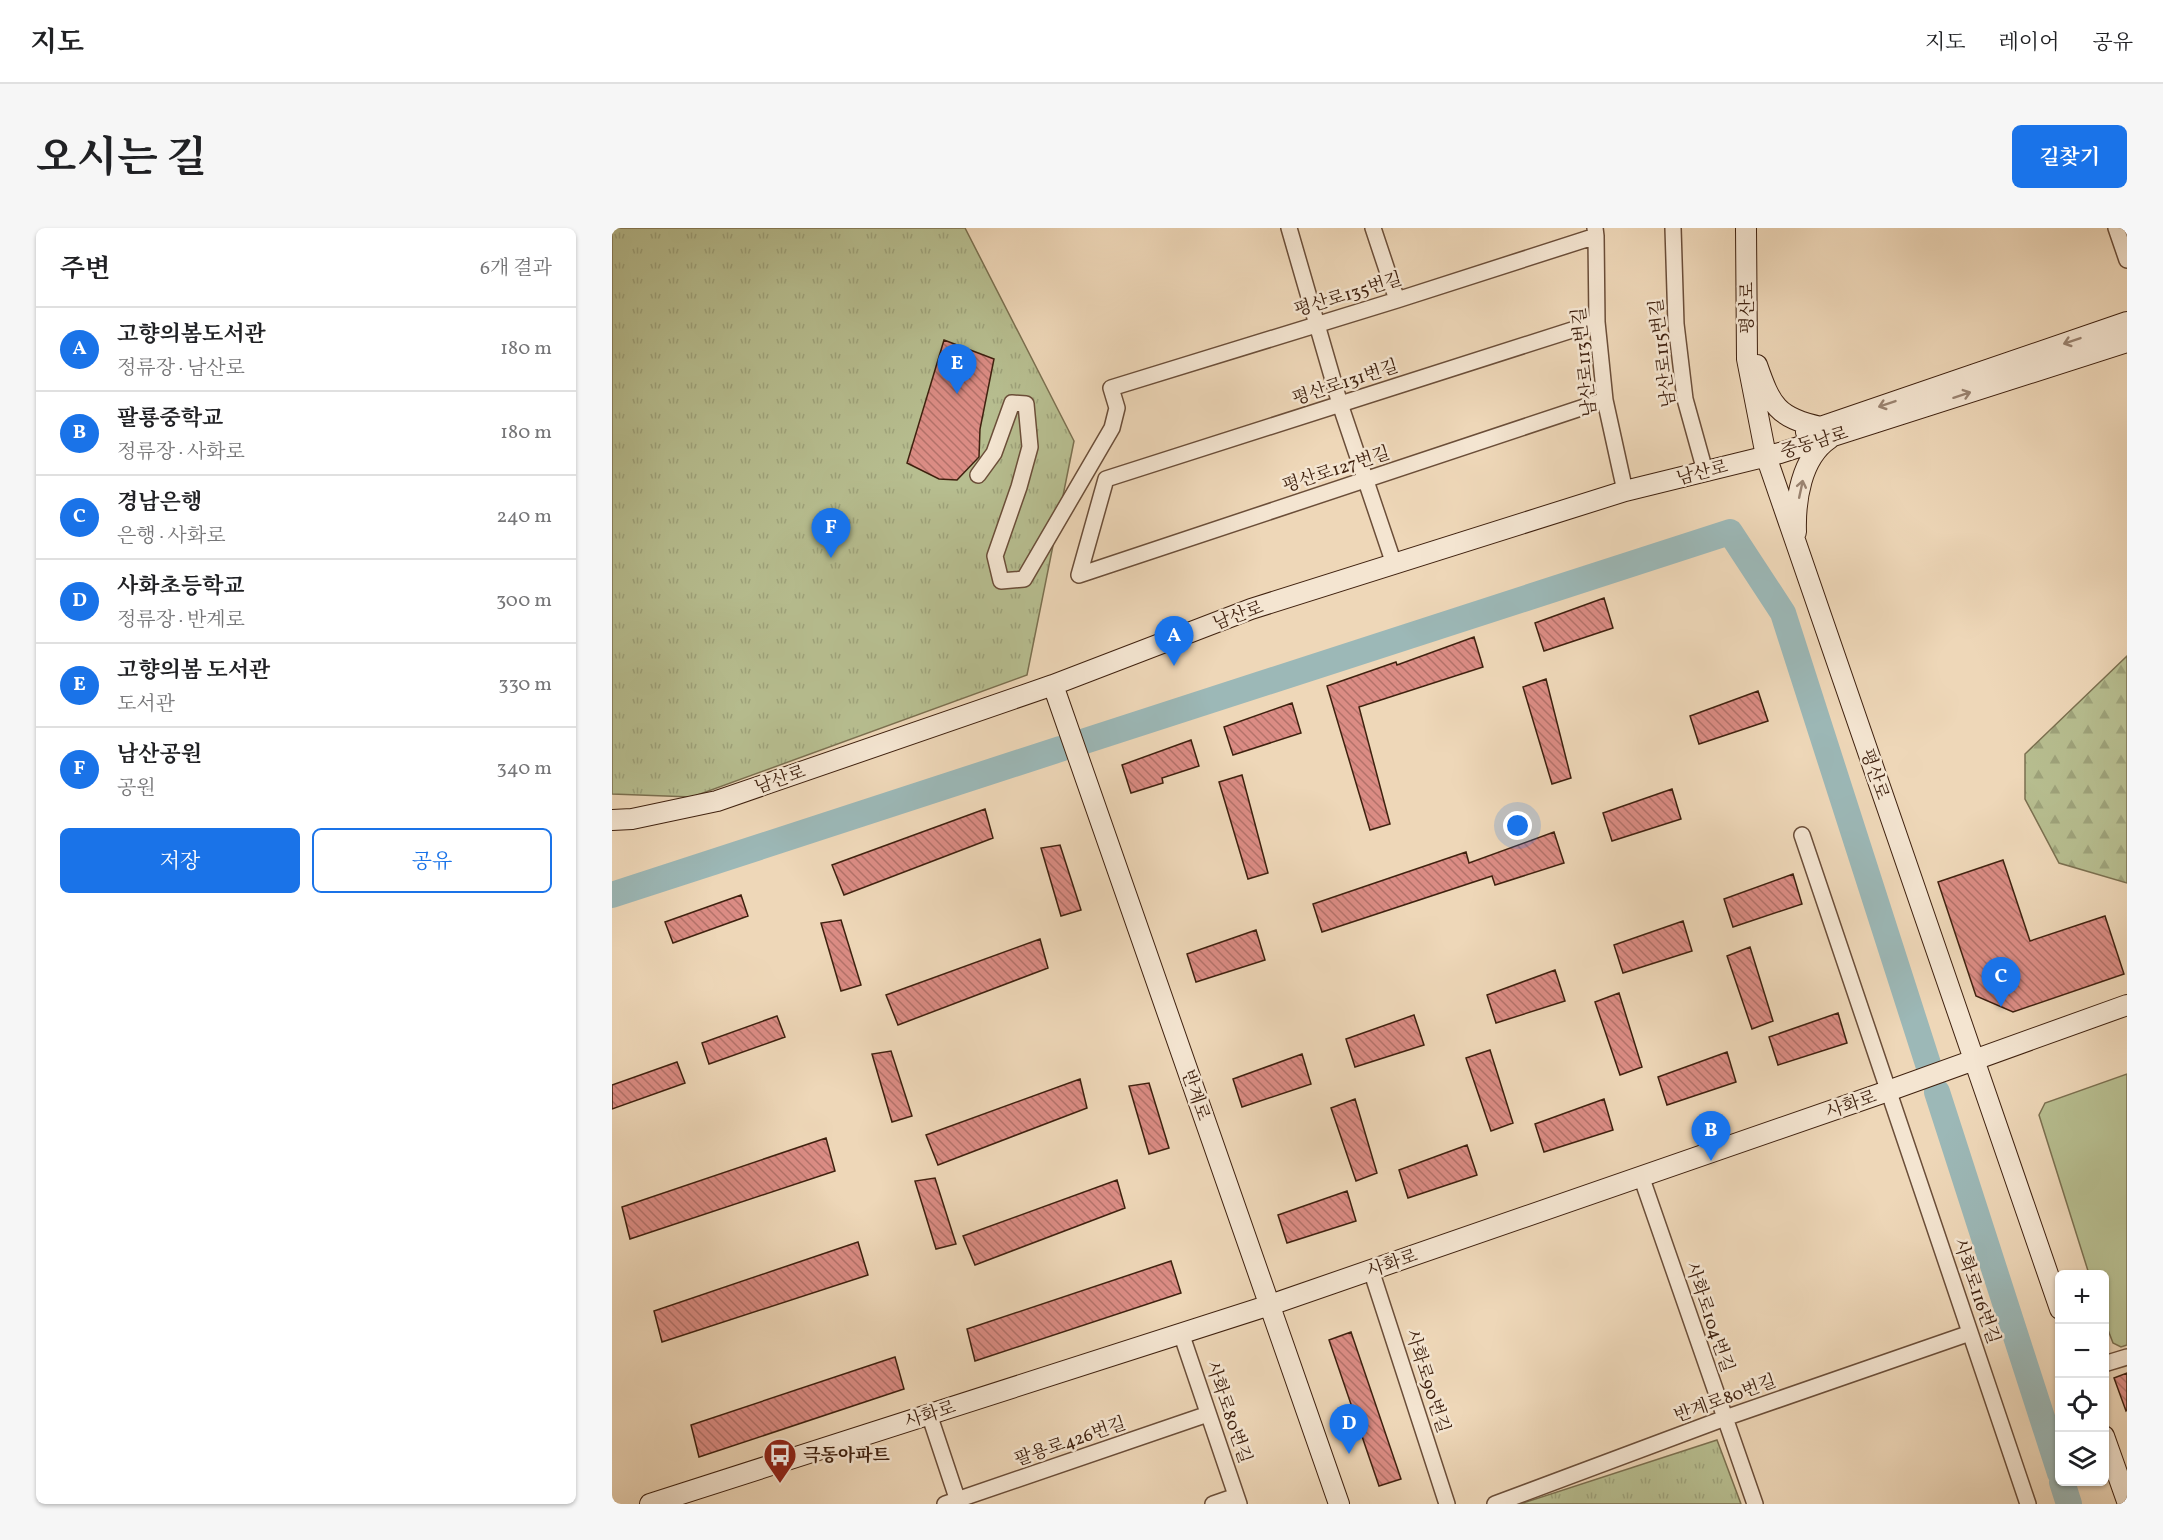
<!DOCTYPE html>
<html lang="ko">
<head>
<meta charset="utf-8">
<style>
  :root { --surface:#fff; --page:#f6f6f6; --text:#202124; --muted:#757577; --line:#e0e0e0; --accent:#1a73e8 }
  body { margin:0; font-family:Vollkorn,"Noto Serif KR",serif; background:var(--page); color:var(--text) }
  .controls { position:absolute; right:18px; bottom:18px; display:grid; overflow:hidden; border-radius:9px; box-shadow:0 2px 4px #0004 }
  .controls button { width:54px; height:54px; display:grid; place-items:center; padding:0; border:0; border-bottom:2px solid var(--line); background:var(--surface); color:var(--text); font:30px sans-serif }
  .you { position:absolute; left:906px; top:598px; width:21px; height:21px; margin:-15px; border:4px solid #fff; border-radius:50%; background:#1a73e8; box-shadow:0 0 0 9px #1a73e833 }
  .badge { display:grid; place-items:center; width:39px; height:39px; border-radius:50%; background:var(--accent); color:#fff; font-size:20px; font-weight:700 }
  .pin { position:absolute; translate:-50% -50px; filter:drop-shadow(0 2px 3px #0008) }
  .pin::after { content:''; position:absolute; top:32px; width:21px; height:18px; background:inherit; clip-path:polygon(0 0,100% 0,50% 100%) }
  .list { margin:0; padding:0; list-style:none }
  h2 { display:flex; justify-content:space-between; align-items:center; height:78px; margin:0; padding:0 24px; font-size:26px }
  h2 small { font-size:20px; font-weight:400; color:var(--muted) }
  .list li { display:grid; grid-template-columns:39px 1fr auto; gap:18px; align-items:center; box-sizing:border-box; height:84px; padding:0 24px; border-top:2px solid var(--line) }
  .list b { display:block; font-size:22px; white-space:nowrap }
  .list p { margin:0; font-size:20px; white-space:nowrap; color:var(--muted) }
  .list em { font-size:20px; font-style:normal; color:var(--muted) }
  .actions { display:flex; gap:12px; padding:18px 24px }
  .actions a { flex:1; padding:14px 0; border:2px solid var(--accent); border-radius:9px; text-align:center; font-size:21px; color:var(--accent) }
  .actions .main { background:var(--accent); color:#fff }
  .icon { flex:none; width:33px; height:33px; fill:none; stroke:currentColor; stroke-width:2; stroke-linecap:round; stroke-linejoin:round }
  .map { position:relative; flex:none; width:1515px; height:1276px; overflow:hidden; border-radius:9px }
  header { display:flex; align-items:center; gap:36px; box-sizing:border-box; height:84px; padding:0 30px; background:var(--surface); border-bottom:2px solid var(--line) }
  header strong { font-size:28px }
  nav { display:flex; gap:33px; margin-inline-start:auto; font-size:21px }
  .intro { display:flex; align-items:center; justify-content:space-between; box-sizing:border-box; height:144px; padding:0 36px }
  h1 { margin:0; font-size:42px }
  .button { padding:15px 27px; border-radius:9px; background:var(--accent); color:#fff; font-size:21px; font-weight:700 }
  main { display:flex; gap:36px; padding:0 36px }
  aside { flex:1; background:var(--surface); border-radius:9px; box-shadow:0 2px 4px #0004 }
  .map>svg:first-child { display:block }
  .forest { fill:url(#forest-firs); stroke:#7b7050; stroke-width:1.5 }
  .park { fill:url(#park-tufts); stroke:#7b7050; stroke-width:1.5 }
  .pitch { fill:#b7be90; stroke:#7b7050; stroke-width:1.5 }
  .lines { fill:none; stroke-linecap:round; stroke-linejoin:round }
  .river { stroke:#9cb8b7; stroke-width:26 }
  .building { fill:url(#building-back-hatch); stroke:#3f210f; stroke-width:1.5 }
  .street-casing { stroke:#6b4e39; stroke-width:18 }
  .secondary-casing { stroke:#3f210f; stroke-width:22 }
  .street { stroke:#f4e5d1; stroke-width:15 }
  .secondary { stroke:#f4e5d1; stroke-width:20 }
  .oneway { stroke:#9a8370 }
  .labels { text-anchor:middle; stroke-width:5; stroke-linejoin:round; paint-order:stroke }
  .street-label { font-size:18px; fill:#3f210f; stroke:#f4e5d1 }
  .poi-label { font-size:18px; font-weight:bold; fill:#3f210f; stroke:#f4e5d1; text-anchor:start }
</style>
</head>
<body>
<header>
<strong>지도</strong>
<nav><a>지도</a><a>레이어</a><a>공유</a></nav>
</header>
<div class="intro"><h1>오시는 길</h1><a class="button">길찾기</a></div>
<main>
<aside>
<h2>주변<small>6개 결과</small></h2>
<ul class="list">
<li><span class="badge">A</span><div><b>고향의봄도서관</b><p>정류장 · 남산로</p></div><em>180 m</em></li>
<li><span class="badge">B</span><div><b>팔룡중학교</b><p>정류장 · 사화로</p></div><em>180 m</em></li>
<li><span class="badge">C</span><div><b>경남은행</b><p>은행 · 사화로</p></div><em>240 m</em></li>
<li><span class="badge">D</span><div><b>사화초등학교</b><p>정류장 · 반계로</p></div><em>300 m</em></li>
<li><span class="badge">E</span><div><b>고향의봄 도서관</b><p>도서관</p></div><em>330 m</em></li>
<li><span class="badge">F</span><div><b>남산공원</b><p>공원</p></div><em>340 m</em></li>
</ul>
<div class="actions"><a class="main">저장</a><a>공유</a></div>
</aside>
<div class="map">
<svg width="1515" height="1276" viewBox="0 0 1515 1276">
  <defs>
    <pattern id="forest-firs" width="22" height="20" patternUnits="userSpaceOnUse" patternTransform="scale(1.5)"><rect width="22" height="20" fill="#b7be90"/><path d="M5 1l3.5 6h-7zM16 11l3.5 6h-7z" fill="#9ea37b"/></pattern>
    <pattern id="park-tufts" width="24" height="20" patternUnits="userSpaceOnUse" patternTransform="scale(1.5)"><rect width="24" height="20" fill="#b7be90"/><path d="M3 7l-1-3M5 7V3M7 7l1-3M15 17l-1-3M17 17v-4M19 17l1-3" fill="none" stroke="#9ea37b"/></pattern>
    <pattern id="building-back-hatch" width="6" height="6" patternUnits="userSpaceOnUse" patternTransform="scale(1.5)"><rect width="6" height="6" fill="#db8c84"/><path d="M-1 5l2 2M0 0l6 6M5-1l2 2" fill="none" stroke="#b3726a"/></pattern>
  </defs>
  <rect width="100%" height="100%" fill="#eed7b8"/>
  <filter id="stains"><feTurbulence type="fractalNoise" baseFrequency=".00333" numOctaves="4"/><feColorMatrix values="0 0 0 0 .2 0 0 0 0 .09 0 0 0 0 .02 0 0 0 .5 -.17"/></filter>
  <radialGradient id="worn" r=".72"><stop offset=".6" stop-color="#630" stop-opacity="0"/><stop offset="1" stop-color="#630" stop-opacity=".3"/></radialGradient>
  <!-- forest -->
  <path class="forest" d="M1515 428V655L1447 635 1413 571V526Z"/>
  <!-- park -->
  <path class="park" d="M0 0H353L462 213 415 447 80 569 0 566Z
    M1105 1212 1129 1276H908Z"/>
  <!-- pitch -->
  <path class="pitch" d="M1515 846V1117L1509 1119 1501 1115 1493 1094 1492 1046H1477L1427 887 1433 875Z"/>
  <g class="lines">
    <!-- river -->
    <path class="river" d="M473 513 1118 304 1171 385 1317 839
      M0 667 448 521
      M1325 864 1448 1245
      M1450 1254 1457 1276"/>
  </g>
  <!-- building -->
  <path class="building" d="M332 112 382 131 368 201 367 229 345 252 327 251 295 235Z
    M992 370 1001 400 932 423 923 395Z
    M862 409 871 439 747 479 778 596 758 602 715 458 784 434 785 437Z
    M934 451 959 550 940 556 911 459Z
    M1146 463 1156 493 1087 516 1078 488Z
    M680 475 689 505 621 527 612 499Z
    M579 512 587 538 550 550 551 555 519 565 510 537Z
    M630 547 656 645 636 651 607 554Z
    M1060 561 1069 591 1000 613 991 585Z
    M373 581 381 610 232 667 220 637Z
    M942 604 952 635 883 657 880 648 710 704 701 676 854 624 857 635Z
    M448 617 469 682 449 688 429 620Z
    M1391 632 1418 713 1493 688 1512 746 1401 784 1364 768 1326 654Z
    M1181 646 1190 676 1121 699 1112 671Z
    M129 667 136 688 61 715 53 694Z
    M229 692 249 757 229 763 209 695Z
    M1071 693 1080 723 1011 745 1002 717Z
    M644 702 653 732 584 754 575 726Z
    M428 711 436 740 286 797 274 767Z
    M1138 719 1161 793 1140 801 1115 728Z
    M943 742 953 773 884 795 875 767Z
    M1007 765 1030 839 1008 847 983 774Z
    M1226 785 1235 815 1166 837 1157 809Z
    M802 787 812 817 743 839 734 811Z
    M165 788 173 809 97 836 90 815Z
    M878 822 901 895 879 903 854 830Z
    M279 823 300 888 280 894 260 826Z
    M1115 824 1124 854 1055 877 1046 849Z
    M690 826 699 856 630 879 621 851Z
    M65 834 73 855 0 881V857Z
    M468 851 475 880 326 937 314 907Z
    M537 855 557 920 537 926 517 858Z
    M743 871 765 945 744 953 719 880Z
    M992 871 1001 902 932 924 923 896Z
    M214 910 223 943 18 1011 10 979Z
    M855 917 865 947 796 970 787 942Z
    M323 950 344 1016 324 1021 303 953Z
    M505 952 513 980 363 1037 351 1008Z
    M735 963 744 993 675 1015 666 987Z
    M246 1014 256 1047 50 1114 42 1083Z
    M559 1033 569 1065 363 1133 355 1101Z
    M739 1104 789 1251 767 1258 717 1112Z
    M283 1129 292 1161 87 1229 79 1197Z
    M1515 1145V1182L1514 1183 1502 1150Z"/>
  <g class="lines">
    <defs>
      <path id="street" d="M677 0 728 176 782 336
        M761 0 785 72
        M983 0 984 8 985 94 993 172 1013 263
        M1061 0 1064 96 1073 171 1093 243
        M1504 0 1515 32
        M366 247 382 225 400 175 414 176 418 219 407 259 383 328 389 353 412 351 500 200 505 180 499 160 785 72 984 8
        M467 347 494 251 985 94
        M467 347 993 172
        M1190 607 1416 1276
        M1029 948 1143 1276
        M759 1042 835 1276
        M569 1105 627 1276
        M1492 1136 1515 1129
        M317 1186 347 1276
        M333 1276 596 1186
        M601 1276 624 1268
        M883 1276 1113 1190 1358 1105"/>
      <path id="secondary" d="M1134 0 1135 131 1154 228 1448 1081
        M1145 137C1159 177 1165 190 1209 199
        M1194 204 1515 94
        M1184 304C1183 273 1189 230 1217 211
        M441 457 727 1276
        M0 592 20 591 105 573 441 457 639 381 1013 263 1168 225 1515 114
        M1492 1208 1515 1273
        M38 1276 658 1077 1276 863 1515 777"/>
    </defs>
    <!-- street casing -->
    <use href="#street" class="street-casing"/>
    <!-- secondary casing -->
    <use href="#secondary" class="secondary-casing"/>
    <!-- street -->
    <use href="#street" class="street"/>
    <!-- secondary -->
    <use href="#secondary" class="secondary"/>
  </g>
  <!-- one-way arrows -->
  <defs><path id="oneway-shaft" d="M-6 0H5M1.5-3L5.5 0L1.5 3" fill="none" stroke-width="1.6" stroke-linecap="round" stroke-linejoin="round" transform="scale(1.5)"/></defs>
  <g class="oneway">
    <use href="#oneway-shaft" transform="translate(1460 113) rotate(161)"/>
    <use href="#oneway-shaft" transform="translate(1350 167) rotate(-18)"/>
    <use href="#oneway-shaft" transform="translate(1275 176) rotate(161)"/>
    <use href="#oneway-shaft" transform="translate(1189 261) rotate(-78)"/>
  </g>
  <!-- icons -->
  <defs>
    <symbol id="bus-pin" viewBox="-11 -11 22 30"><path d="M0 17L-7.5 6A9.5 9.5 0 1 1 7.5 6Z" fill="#8f2418" stroke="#f4e5d1"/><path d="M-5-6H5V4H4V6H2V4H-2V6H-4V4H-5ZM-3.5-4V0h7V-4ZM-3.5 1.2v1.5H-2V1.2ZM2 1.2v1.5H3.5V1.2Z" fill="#fff"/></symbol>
  </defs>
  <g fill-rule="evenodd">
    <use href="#bus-pin" x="149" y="1208" width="38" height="52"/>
  </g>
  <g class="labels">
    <!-- street labels -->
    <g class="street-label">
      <text transform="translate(736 66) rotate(-17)" y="6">평산로135번길</text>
      <text transform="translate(1135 80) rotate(-90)" y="6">평산로</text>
      <text transform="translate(1050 125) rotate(-97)" y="6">남산로115번길</text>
      <text transform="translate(972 134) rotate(-96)" y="6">남산로113번길</text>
      <text transform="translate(733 154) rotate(-18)" y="6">평산로131번길</text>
      <text transform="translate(1202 214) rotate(-17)" y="6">중동남로</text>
      <text transform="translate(724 241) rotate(-18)" y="6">평산로127번길</text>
      <text transform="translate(1090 244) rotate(-14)" y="6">남산로</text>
      <text transform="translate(626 387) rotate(-20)" y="6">남산로</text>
      <text transform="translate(1263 546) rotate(71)" y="6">평산로</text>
      <text transform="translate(168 551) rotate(-19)" y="6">남산로</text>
      <text transform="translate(584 867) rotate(71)" y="6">반계로</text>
      <text transform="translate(1239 876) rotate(-19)" y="6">사화로</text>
      <text transform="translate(780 1035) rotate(-19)" y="6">사화로</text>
      <text transform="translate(1365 1063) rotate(71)" y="6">사화로116번길</text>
      <text transform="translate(1098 1089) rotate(71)" y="6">사화로104번길</text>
      <text transform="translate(816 1153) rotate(72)" y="6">사화로90번길</text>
      <text transform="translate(1113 1170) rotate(-20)" y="6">반계로80번길</text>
      <text transform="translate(617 1184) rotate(71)" y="6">사화로80번길</text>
      <text transform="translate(318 1186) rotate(-18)" y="6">사화로</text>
      <text transform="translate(458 1213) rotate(-19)" y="6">팔용로426번길</text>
    </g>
    <!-- poi labels -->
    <g class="poi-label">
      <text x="191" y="1233">극동아파트</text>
    </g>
  </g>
  <rect width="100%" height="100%" filter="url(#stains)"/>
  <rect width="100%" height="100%" fill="url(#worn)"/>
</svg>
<div class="controls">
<button>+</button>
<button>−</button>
<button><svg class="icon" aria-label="locate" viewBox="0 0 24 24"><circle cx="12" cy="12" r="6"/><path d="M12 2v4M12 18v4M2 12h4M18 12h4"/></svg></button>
<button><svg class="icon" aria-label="layers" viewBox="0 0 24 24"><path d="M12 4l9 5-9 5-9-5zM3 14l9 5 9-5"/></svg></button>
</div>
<div class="you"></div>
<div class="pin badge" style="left:562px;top:438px">A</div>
<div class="pin badge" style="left:1099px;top:933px">B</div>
<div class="pin badge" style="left:1389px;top:779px">C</div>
<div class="pin badge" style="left:737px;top:1226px">D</div>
<div class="pin badge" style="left:345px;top:166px">E</div>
<div class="pin badge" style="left:219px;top:330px">F</div>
</div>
</main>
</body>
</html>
